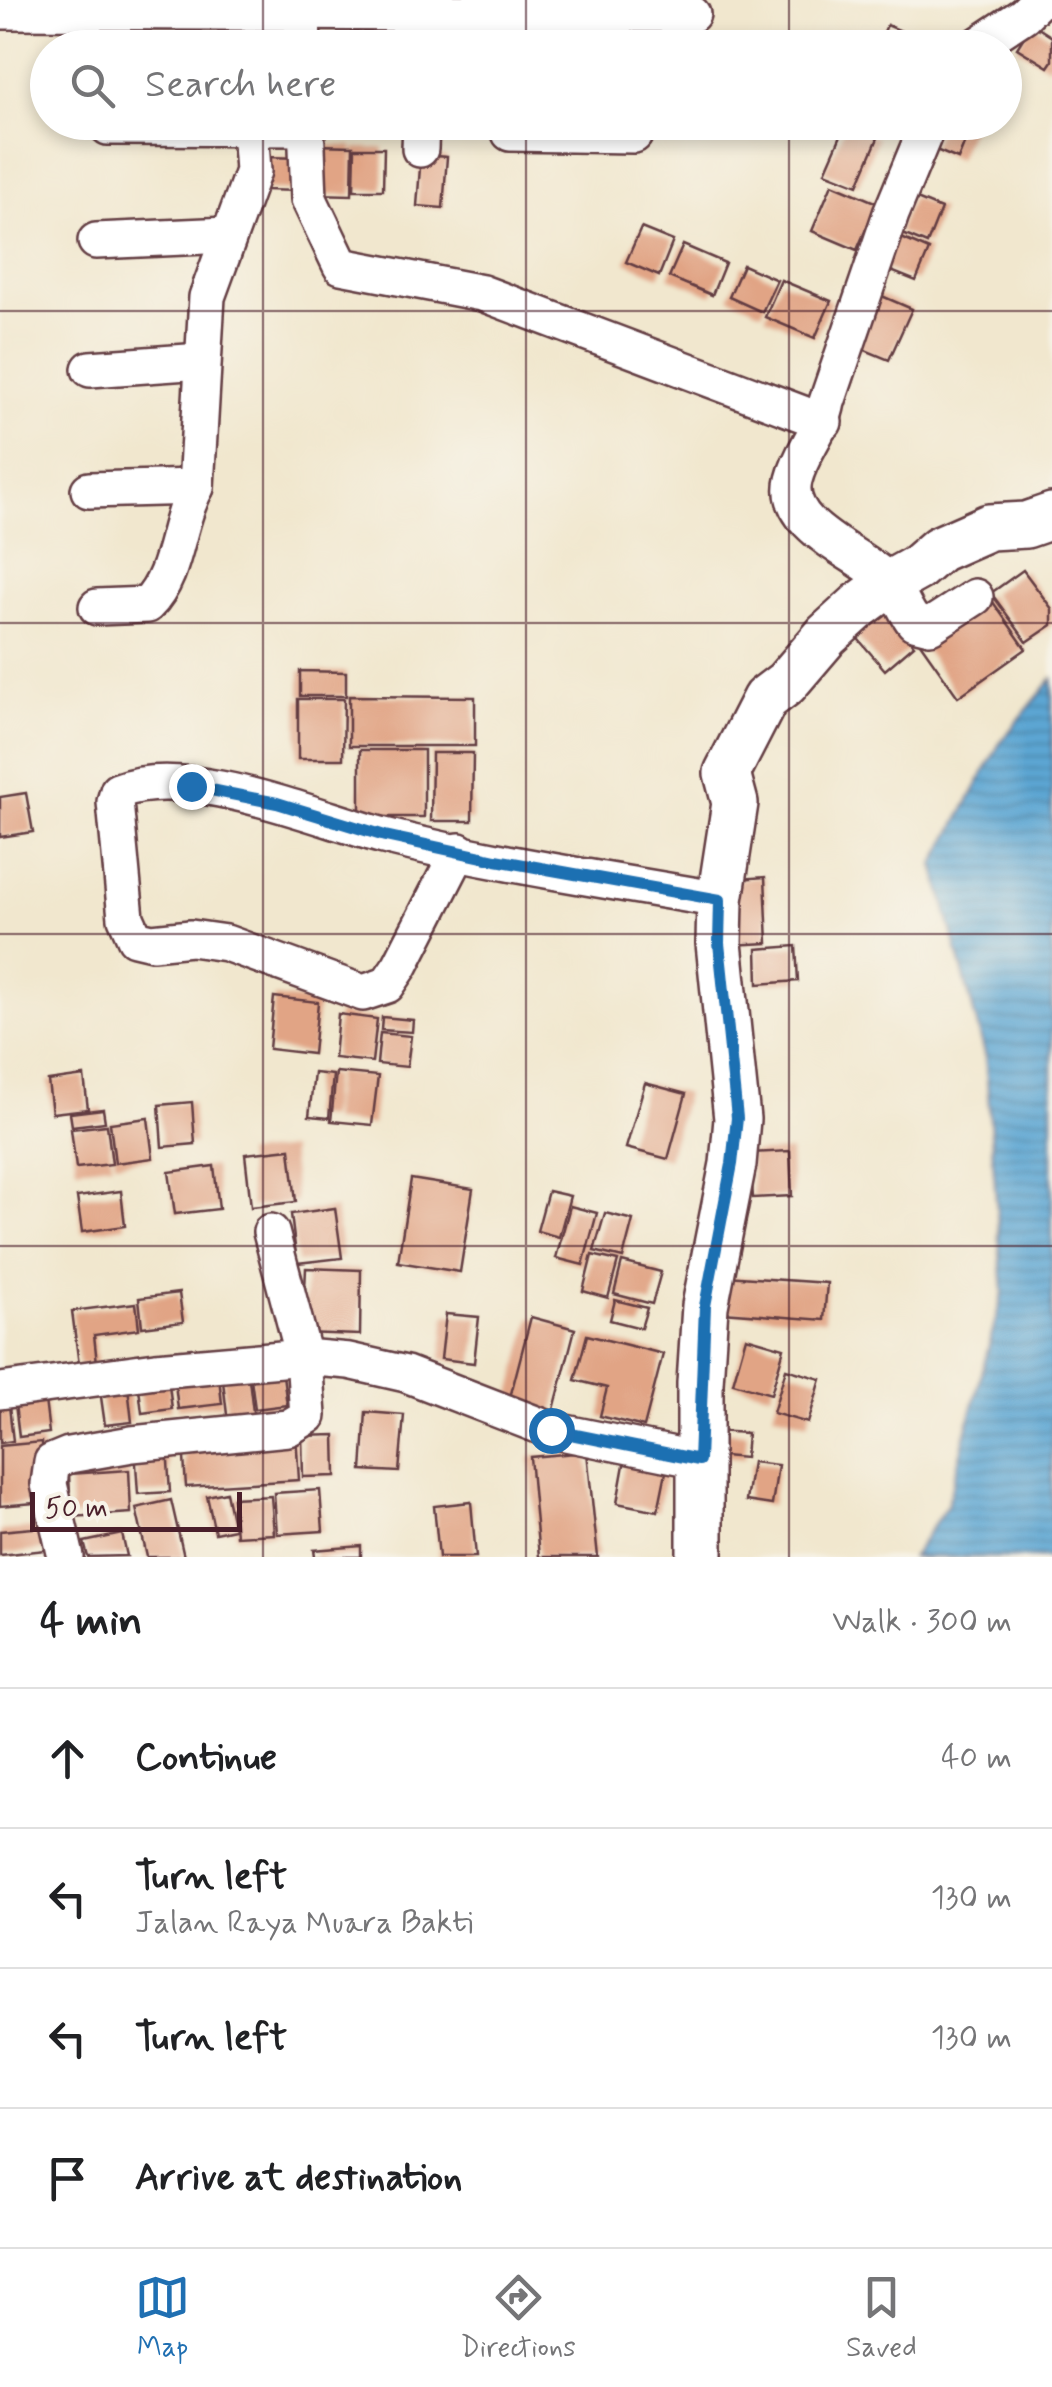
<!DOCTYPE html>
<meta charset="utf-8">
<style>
body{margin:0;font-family:Mynerve,sans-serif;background:#f6f6f6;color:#202124}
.scale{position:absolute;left:30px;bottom:25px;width:212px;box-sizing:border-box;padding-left:10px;border:5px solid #4a1f2b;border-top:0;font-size:28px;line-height:35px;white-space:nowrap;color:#4a1f2b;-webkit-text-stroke:8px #f7f3e8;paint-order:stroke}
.stop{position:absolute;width:30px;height:30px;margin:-22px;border:8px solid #1f6fb2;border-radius:50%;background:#fff}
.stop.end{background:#1f6fb2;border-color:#fff;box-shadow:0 2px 10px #0008}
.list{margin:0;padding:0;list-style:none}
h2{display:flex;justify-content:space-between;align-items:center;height:130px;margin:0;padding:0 40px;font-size:42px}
h2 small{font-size:32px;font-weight:400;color:#757577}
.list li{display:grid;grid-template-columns:65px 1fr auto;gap:30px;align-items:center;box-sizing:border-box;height:140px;padding:0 40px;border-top:2px solid #e0e0e0}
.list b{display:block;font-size:38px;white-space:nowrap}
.list p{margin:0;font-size:32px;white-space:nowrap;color:#757577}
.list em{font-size:32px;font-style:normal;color:#757577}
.icon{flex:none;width:55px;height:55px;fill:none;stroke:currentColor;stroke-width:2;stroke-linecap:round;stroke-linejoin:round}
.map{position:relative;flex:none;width:1052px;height:1557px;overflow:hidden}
.search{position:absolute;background:#fff;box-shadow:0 5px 15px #0003;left:30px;right:30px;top:30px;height:110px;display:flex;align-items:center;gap:25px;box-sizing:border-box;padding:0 35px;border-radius:55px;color:#757577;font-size:38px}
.sheet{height:690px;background:#fff}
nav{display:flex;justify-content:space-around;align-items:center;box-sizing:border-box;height:140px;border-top:2px solid #e0e0e0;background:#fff;font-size:28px;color:#757577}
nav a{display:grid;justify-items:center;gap:5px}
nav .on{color:#1f6fb2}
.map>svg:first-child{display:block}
</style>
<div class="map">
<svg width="1052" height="1557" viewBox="0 0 1052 1557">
<defs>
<pattern id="water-rules" width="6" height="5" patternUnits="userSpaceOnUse" patternTransform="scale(2.5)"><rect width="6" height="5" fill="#5ca6d3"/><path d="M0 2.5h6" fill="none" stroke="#4e87ab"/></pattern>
</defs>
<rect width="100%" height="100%" fill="#f7f3e8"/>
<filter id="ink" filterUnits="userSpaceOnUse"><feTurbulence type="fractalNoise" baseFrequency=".01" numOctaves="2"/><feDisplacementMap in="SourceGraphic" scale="20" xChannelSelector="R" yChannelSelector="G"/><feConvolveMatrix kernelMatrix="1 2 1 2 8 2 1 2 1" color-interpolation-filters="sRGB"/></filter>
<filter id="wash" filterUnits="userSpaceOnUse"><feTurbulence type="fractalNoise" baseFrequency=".0048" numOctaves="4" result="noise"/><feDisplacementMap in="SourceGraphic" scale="40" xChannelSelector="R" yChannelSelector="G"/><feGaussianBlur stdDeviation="2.25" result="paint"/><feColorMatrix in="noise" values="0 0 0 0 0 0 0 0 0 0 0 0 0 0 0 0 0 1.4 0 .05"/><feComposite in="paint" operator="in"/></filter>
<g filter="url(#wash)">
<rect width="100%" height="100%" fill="#f1e7ce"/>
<polygon fill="url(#water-rules)" stroke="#53627f" stroke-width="2.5" points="1052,679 1052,1557 912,1557 947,1505 1003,1292 985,1054 934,865 1000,743"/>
<g id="blocks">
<g fill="#e1a485">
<polygon points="1032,24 1052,37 1052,61 1048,67 1017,48"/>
<polygon points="887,25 925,41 922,48 877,48"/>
<polygon points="942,122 973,122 958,159 931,148"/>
<polygon points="846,124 878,138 858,185 825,172"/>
<polygon points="315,145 353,146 352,195 314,194"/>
<polygon points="355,148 384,148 383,190 354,190"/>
<polygon points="421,155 447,157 443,208 417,206"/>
<polygon points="265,157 300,158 299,191 265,190"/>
<polygon points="832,184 877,203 857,250 812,231"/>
<polygon points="912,197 941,209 927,244 898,232"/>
<polygon points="641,228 673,241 659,276 626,262"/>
<polygon points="890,233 929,250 916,281 876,265"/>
<polygon points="683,245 725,263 712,295 669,277"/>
<polygon points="743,265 777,280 762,312 729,297"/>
<polygon points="781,280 831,301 815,338 765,317"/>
<polygon points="875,293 912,309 889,360 853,345"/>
<polygon points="1023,570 1052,609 1052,625 1027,642 991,593"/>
<polygon points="988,595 1026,649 958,697 920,643"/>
<polygon points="882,608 914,645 885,670 853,633"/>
<polygon points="300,671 346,672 346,696 300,696"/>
<polygon points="349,696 475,697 475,746 349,746"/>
<polygon points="298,699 344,699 343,759 298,759"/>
<rect x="360" y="750" width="64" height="67"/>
<polygon points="432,753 473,753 472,821 431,821"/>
<polygon points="26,793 33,832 0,837 0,797"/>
<polygon points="765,877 768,943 730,945 726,880"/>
<polygon points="796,946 798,981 758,984 757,949"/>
<polygon points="274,997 318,1002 313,1054 269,1049"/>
<polygon points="338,1014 377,1019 372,1062 334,1058"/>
<polygon points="382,1017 413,1020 412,1032 381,1030"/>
<polygon points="380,1033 411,1036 407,1067 377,1064"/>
<polygon points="336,1072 378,1076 372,1125 331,1121"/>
<polygon points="314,1073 333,1075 329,1118 309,1116"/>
<polygon points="84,1076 88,1109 52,1113 48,1081"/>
<polygon points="645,1083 686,1094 668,1159 626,1148"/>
<polygon points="192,1102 195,1144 162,1147 159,1105"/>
<polygon points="103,1109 105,1122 72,1126 70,1113"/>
<polygon points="148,1118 153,1158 115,1163 110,1123"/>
<polygon points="107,1125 112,1164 76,1168 71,1129"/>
<polygon points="290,1149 296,1202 251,1207 245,1154"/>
<polygon points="790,1151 792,1196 753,1198 750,1153"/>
<polygon points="214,1166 219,1209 175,1214 169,1172"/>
<polygon points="411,1179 473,1189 460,1272 398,1262"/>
<polygon points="121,1191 125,1226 82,1232 77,1197"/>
<polygon points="548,1191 570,1196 559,1237 537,1231"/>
<polygon points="570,1206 597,1213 583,1265 556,1258"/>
<polygon points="335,1208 342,1258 297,1263 291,1214"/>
<polygon points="605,1213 633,1220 623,1258 594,1251"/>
<polygon points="592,1255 618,1261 608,1298 583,1291"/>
<polygon points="622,1262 661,1272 652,1304 614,1294"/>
<polygon points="306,1268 361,1270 360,1335 303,1333"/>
<polygon points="726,1276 827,1283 824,1320 723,1312"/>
<polygon points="179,1293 183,1322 142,1327 139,1298"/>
<polygon points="615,1300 647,1308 641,1328 610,1320"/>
<polygon points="136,1303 139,1329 94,1335 97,1363 79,1365 72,1311"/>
<polygon points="446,1314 479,1317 474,1363 441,1359"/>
<polygon points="531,1317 575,1329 551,1421 507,1409"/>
<polygon points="587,1335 663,1354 644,1427 600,1416 607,1388 575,1380"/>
<polygon points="746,1337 784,1348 771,1394 733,1383"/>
<polygon points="282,1368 287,1405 255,1409 250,1371"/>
<polygon points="218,1369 222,1404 178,1409 174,1375"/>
<polygon points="786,1369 821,1379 808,1423 773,1413"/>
<polygon points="248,1371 254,1420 228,1423 222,1373"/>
<polygon points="168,1376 172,1409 142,1413 138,1380"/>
<polygon points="128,1387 132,1422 105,1425 100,1390"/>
<polygon points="45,1400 49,1433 19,1437 15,1404"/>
<polygon points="9,1406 13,1441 0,1443 0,1407"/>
<polygon points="366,1412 404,1415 399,1472 362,1470"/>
<polygon points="714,1431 747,1433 745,1458 712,1455"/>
<polygon points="296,1435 299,1480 186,1487 183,1443"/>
<polygon points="335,1435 336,1476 303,1477 302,1436"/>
<polygon points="42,1442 46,1502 0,1506 0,1446"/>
<polygon points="167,1447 170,1492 138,1494 135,1449"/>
<polygon points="587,1452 598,1557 539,1557 530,1457"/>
<polygon points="625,1459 667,1467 658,1511 617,1503"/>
<polygon points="752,1462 778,1465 772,1505 746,1501"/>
<polygon points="129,1470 131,1513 71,1517 69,1474"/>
<polygon points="320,1490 323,1531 277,1534 274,1493"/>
<polygon points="226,1492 234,1529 215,1533 207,1496"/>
<polygon points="271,1496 274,1534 236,1536 233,1498"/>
<polygon points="171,1500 184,1557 147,1557 136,1508"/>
<polygon points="471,1502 476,1557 439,1557 434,1506"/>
<polygon points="44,1527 46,1550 0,1555 0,1531"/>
<polygon points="122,1534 127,1556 88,1557 84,1542"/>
<polygon points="361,1546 361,1557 315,1557 314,1550"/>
</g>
</g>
</g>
<g filter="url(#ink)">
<use href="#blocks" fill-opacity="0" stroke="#633d43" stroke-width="2.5"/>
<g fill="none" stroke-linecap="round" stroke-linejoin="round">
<g stroke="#633d43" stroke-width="40">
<g id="minor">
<polyline points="0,11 692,14"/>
<polyline points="302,13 303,48"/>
<polyline points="422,48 422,13"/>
<polyline points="974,48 1024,15 1039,0"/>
<polyline points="306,122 309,199 341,266 482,293 824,422"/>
<polyline points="510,122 510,133 634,135"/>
<path d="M929,122L891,214L827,402C822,431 801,451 794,480C782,527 864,555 889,582C900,594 904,610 914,622L930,626L975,597"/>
<polyline points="108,127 306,128"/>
<polyline points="420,149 421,122"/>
<polyline points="96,241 228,235"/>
<polyline points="90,369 202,361"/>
<polyline points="89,490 196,487"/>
<path d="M97,607L147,605C178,574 175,524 196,487L207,297L253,171L250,128"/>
<path d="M459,851L400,966L387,985L363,993L226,943L191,938L152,942L135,938L126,918L115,802L118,791C187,763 314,817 384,836C494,864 608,880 720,900"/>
<polyline points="0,1391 156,1370 304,1357 349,1361 406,1374 551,1430 699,1460"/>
<polyline points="66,1557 49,1484 52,1462 69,1455 132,1444 288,1428 308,1416 304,1357 271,1232"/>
</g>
</g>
<g stroke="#633d43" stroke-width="50">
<polyline id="major" points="700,1557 700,1383 705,1306 733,1164 737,1119 719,943 720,900 735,803 727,773 765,699 786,683 827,635 860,605 890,583 917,568 939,549 989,527 1026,525 1052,516"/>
</g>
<use href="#minor" stroke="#fff" stroke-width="35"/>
<use href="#major" stroke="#fff" stroke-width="45"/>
</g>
</g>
<g fill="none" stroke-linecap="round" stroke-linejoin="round" filter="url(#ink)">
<polyline stroke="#1f6fb2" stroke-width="12" points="191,786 277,803 385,836 496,860 720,900 719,943 737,1118 732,1164 705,1306 699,1460 551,1430"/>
</g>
<path fill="none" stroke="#4a1f2b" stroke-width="2.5" stroke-opacity="0.55" d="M263,0V48M526,0V48M789,0V48M263,122V1557M526,122V1557M789,122V1557M0,311H1052M0,623H1052M0,934H1052M0,1246H1052"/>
</svg>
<div class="scale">50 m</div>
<div class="stop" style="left:551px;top:1430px"></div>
<div class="stop end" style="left:191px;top:786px"></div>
<div class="search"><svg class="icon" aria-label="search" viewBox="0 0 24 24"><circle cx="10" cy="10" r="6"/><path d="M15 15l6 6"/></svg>Search here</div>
</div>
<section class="sheet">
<h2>4 min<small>Walk · 300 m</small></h2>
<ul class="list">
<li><svg class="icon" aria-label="ahead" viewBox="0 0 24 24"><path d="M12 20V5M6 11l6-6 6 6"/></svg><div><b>Continue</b></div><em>40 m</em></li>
<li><svg class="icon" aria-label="left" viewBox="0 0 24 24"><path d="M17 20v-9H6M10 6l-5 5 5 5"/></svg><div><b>Turn left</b><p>Jalan Raya Muara Bakti</p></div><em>130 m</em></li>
<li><svg class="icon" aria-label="left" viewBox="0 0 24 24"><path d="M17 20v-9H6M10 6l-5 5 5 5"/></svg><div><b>Turn left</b></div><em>130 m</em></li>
<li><svg class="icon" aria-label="arrive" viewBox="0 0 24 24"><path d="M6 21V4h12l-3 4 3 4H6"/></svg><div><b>Arrive at destination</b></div></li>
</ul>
</section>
<nav>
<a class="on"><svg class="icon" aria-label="map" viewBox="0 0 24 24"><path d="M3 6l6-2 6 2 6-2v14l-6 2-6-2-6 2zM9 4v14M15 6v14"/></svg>Map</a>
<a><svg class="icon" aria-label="directions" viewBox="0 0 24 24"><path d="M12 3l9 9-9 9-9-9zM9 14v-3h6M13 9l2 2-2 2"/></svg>Directions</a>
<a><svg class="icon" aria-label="saved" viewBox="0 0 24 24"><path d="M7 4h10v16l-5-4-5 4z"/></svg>Saved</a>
</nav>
